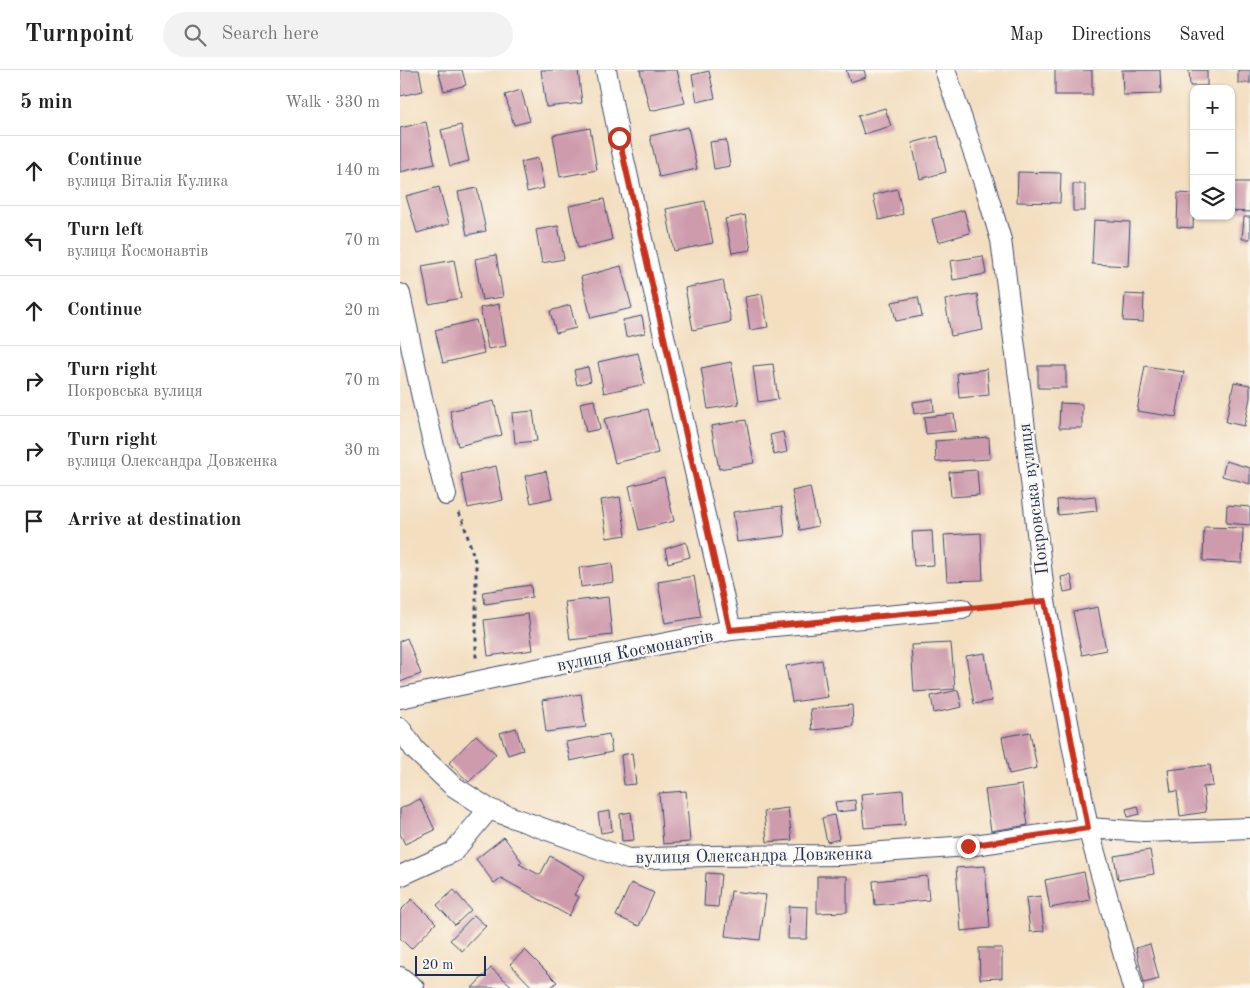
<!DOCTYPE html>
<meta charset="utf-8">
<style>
body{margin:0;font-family:"Old Standard TT",serif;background:#f2f2f2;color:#222}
.controls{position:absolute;right:15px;top:15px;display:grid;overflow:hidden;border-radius:10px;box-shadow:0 1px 4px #0004}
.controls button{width:45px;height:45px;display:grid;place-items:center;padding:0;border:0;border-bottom:1px solid #e0e0e0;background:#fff;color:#222;font:25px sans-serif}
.scale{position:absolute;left:15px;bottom:12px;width:71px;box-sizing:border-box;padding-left:5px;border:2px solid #1b2f5e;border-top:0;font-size:14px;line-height:18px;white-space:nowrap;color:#1b2f5e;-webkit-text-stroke:4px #fbf7ec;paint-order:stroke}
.stop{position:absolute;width:15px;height:15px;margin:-11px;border:4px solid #c8321e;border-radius:50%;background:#fff}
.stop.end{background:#c8321e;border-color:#fff;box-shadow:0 1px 5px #0008}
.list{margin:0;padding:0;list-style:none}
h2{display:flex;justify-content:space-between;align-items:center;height:65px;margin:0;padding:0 20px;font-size:21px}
h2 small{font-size:16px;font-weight:400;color:#767676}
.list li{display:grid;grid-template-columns:32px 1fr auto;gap:15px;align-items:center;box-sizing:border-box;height:70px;padding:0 20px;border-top:1px solid #e0e0e0}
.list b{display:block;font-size:19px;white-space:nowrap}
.list p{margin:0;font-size:16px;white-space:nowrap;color:#767676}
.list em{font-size:16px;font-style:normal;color:#767676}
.icon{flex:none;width:28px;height:28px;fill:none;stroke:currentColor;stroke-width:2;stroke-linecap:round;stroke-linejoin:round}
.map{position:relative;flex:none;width:850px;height:918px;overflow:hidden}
header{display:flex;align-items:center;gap:30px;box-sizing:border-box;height:70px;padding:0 25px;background:#fff;border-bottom:1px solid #e0e0e0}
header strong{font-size:24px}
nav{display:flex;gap:28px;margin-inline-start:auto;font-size:18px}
.search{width:350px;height:45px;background:#f2f2f2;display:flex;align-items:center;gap:12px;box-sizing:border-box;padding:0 18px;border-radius:28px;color:#767676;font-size:19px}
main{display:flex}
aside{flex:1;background:#fff}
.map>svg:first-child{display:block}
</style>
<header>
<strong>Turnpoint</strong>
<div class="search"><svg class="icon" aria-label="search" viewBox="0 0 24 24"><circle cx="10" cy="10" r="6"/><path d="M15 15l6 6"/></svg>Search here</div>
<nav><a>Map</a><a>Directions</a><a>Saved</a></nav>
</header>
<main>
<aside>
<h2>5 min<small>Walk · 330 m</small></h2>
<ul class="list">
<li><svg class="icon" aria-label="ahead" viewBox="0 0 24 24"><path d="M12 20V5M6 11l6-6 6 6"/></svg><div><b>Continue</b><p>вулиця Віталія Кулика</p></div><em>140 m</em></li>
<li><svg class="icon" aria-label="left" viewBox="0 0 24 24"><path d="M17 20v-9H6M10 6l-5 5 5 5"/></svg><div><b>Turn left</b><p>вулиця Космонавтів</p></div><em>70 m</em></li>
<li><svg class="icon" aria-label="ahead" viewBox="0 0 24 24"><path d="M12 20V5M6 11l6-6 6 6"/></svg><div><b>Continue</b></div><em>20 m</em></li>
<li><svg class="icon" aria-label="right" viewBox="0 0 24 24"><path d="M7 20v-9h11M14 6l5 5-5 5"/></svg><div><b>Turn right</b><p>Покровська вулиця</p></div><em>70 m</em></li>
<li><svg class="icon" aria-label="right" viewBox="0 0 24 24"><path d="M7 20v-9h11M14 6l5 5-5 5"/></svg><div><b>Turn right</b><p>вулиця Олександра Довженка</p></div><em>30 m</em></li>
<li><svg class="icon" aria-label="arrive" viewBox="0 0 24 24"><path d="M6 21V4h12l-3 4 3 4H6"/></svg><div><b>Arrive at destination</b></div></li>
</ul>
</aside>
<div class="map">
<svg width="850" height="918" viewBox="0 0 850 918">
<rect width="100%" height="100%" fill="#fbf7ec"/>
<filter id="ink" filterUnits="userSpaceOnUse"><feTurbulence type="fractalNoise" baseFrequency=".02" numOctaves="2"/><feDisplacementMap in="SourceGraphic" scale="10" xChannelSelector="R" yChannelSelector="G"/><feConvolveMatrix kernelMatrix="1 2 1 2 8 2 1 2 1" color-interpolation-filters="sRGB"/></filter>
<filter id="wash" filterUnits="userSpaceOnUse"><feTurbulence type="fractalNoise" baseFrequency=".0096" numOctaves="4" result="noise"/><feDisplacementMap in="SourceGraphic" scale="20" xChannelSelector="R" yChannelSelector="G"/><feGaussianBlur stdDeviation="1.12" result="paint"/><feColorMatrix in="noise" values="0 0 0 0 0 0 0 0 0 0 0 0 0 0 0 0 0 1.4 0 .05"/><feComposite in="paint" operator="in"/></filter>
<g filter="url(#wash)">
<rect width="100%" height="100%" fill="#f3dec0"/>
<g id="blocks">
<g fill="#ce9bad">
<polygon points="0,0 19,0 23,21 0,26"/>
<polygon points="38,0 62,0 66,15 44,21"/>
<polygon points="141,0 178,0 182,33 146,37"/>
<polygon points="240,0 277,0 285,33 250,41"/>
<polygon points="446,0 464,0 466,7 450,12"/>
<rect x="655" y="0" width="37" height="25"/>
<polygon points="722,0 760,0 761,24 723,25"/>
<polygon points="789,0 807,0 807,16 790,16"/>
<rect x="838" y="0" width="12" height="13"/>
<polygon points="309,1 315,28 297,32 292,5"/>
<polygon points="121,20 130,51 114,55 105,25"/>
<polygon points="485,38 491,56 464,64 458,46"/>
<polygon points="26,52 35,94 0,102 0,58"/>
<polygon points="61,55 69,91 50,96 41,60"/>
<polygon points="288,57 297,99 259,107 250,66"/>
<polygon points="190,58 197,100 160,107 153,65"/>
<polygon points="538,66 546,102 520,109 512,73"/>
<polygon points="326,70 330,96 314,99 310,72"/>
<polygon points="138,88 144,118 127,122 121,92"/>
<polygon points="618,102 661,103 660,133 617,132"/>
<polygon points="831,112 850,112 850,142 831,141"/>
<rect x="673" y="114" width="12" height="27"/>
<polygon points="39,117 49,154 17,163 6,126"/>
<polygon points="77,118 86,161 67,165 58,122"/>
<polygon points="497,119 503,144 479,150 473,125"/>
<polygon points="778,123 794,124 793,158 777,157"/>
<polygon points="204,129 212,170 178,178 169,136"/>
<polygon points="305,131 313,173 274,181 266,139"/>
<polygon points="564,140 570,163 538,172 532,149"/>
<polygon points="345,145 351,180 332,183 325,149"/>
<polygon points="844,147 850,147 850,169 842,169"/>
<polygon points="694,150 730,152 728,196 692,194"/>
<polygon points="158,156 164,189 142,193 136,160"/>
<polygon points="96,185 103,227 82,230 75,189"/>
<polygon points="583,186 586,204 553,210 550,191"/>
<polygon points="54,190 61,228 29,234 22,196"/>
<polygon points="221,196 232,238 191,248 181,207"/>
<polygon points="323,210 331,252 293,260 285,218"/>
<polygon points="362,224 368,257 350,260 345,227"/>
<polygon points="577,224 583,260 551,266 545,230"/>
<polygon points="725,224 744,225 743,252 723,251"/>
<polygon points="518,227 522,246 496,251 492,232"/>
<polygon points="99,234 106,276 88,279 80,238"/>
<polygon points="170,235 176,258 156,263 150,241"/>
<polygon points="242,246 245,263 226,267 223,250"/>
<polygon points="76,250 84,283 43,293 35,260"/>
<polygon points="238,283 245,314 204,323 198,292"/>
<polygon points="331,292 339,334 308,339 301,298"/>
<polygon points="373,294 378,329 358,332 353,296"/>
<rect x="638" y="296" width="28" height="22"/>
<polygon points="745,296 784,302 776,347 737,341"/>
<polygon points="188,297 191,311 177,315 174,300"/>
<polygon points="587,299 589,325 559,328 557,303"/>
<polygon points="834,312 850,315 850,328 844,356 826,352"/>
<polygon points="533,329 534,341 514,344 513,332"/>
<polygon points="194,330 200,359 186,362 180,333"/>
<polygon points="94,331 102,365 58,376 50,341"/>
<polygon points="660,333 682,334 682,358 659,358"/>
<polygon points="248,339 258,383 215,393 204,349"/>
<polygon points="133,341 137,371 115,373 112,343"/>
<polygon points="554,344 556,361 526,364 524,347"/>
<polygon points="346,350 354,393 319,399 311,356"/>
<polygon points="383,362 387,382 374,385 370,365"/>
<polygon points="589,367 590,389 536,392 535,371"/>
<polygon points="826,391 850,398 850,414 822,406"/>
<polygon points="96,396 103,430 68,438 61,404"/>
<polygon points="577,400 579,425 551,427 549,402"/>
<polygon points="146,401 152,428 131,433 125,406"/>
<polygon points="264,407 274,451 239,460 229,416"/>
<polygon points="410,417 418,456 400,460 392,421"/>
<polygon points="695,426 697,441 658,445 657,430"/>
<polygon points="220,427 226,465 207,468 201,430"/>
<polygon points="827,435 850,437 850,455 826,453"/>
<polygon points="382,436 385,466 337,472 333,442"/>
<polygon points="804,457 843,458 842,493 803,491"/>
<polygon points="532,461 534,495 514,496 512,462"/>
<polygon points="581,463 583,510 547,511 544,465"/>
<polygon points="286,472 290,487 268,493 265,479"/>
<polygon points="212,493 214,512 181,517 179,498"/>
<polygon points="671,505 674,520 664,522 661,507"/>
<polygon points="294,506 301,547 265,553 258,512"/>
<polygon points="131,515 132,527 85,534 83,522"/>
<polygon points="208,527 212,565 170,570 165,532"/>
<polygon points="698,537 706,580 682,585 673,542"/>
<polygon points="128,544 133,580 88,586 84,550"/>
<polygon points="7,568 21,604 0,612 0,571"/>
<polygon points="551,573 555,619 514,622 511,575"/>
<polygon points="585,583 592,631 574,634 566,586"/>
<polygon points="422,590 428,627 392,632 386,596"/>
<polygon points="558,620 562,637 534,643 531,626"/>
<polygon points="181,624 186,657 146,662 142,630"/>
<polygon points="452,635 453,656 412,660 410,639"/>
<polygon points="116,658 123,680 108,685 100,663"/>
<polygon points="630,662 637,698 609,704 602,667"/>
<polygon points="209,664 212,682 170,691 166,672"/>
<polygon points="76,665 96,684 69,712 49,693"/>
<polygon points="232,683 236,714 224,715 221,685"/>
<polygon points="810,695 813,716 803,717 806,742 780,746 777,721 771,722 768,700"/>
<polygon points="622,715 628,755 591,761 585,720"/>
<polygon points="503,720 505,755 464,758 461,724"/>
<polygon points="286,721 290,772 263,774 259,723"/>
<polygon points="20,729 35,760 5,774 0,764 0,739"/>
<polygon points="455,730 456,740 437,742 435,732"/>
<polygon points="738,736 740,744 728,747 726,739"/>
<polygon points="388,738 392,770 367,772 364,741"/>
<polygon points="210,741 212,761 201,763 198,743"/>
<polygon points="231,742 234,770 222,771 220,744"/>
<polygon points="434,745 439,769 427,772 422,748"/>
<polygon points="104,767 122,792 119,794 140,805 150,786 185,806 174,825 179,827 169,846 101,808 94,813 76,789"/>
<polygon points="750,780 754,804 718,810 714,786"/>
<polygon points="585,796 590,858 561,861 556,798"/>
<polygon points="684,802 690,830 650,838 645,810"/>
<polygon points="306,803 321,804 318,837 304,836"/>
<polygon points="417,806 447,806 447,842 417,843"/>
<polygon points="527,806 529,830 475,835 473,811"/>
<polygon points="231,813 254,823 239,856 216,846"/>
<polygon points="54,820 71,840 55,855 37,835"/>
<polygon points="331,821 366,825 360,870 325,866"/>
<polygon points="640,826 644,861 630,862 626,828"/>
<polygon points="12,829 36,853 11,879 0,868 0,841"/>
<polygon points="389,836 408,837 407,869 388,869"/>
<polygon points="74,845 86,856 62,881 50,870"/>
<polygon points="750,874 759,909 744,913 736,878"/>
<polygon points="579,878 602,878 602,908 580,909"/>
<polygon points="125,880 157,912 150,918 133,918 110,894"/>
<polygon points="91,898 114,918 72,918"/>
</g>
</g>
</g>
<g filter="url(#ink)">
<use href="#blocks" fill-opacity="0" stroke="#3b496d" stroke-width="1"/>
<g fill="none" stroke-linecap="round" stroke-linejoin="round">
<g stroke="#3b496d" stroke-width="22">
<g id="minor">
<polyline points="206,0 219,68 331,560"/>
<polyline points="545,0 584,113 601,170 620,316 645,531 688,758 733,918"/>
<polyline points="0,224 23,332 46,425"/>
<polyline points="0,628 102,606 331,560 562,539"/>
<polyline points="0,658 15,680 53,716 89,739 228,789 308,786 439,785 568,776 688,758 745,762 850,758"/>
<polyline points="0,806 53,782 89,739"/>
<polyline points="0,907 14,918"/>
</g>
</g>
<g stroke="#3b496d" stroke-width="3" stroke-dasharray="4 4" stroke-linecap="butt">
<polyline points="58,443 62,448 76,494 76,591"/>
<polyline points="583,537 624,533"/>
</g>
<use href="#minor" stroke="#fff" stroke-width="20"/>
</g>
</g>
<g fill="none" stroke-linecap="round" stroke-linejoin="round" filter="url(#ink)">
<polyline stroke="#c8321e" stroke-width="6" points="219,68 330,560 645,531 688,758 568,776"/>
</g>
<g text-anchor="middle" stroke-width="4" stroke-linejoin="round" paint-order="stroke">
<g font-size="18" fill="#1b2f5e" stroke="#fbf7ec">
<text transform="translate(633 429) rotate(-97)" y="6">Покровська вулиця</text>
<text transform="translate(235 580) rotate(-11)" y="6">вулиця Космонавтів</text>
<text transform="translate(354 785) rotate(-1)" y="6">вулиця Олександра Довженка</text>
</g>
</g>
</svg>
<div class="controls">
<button>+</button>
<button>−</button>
<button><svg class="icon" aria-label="layers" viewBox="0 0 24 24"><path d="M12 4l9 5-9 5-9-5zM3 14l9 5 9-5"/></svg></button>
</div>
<div class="scale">20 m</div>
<div class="stop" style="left:219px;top:68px"></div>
<div class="stop end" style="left:568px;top:776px"></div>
</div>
</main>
